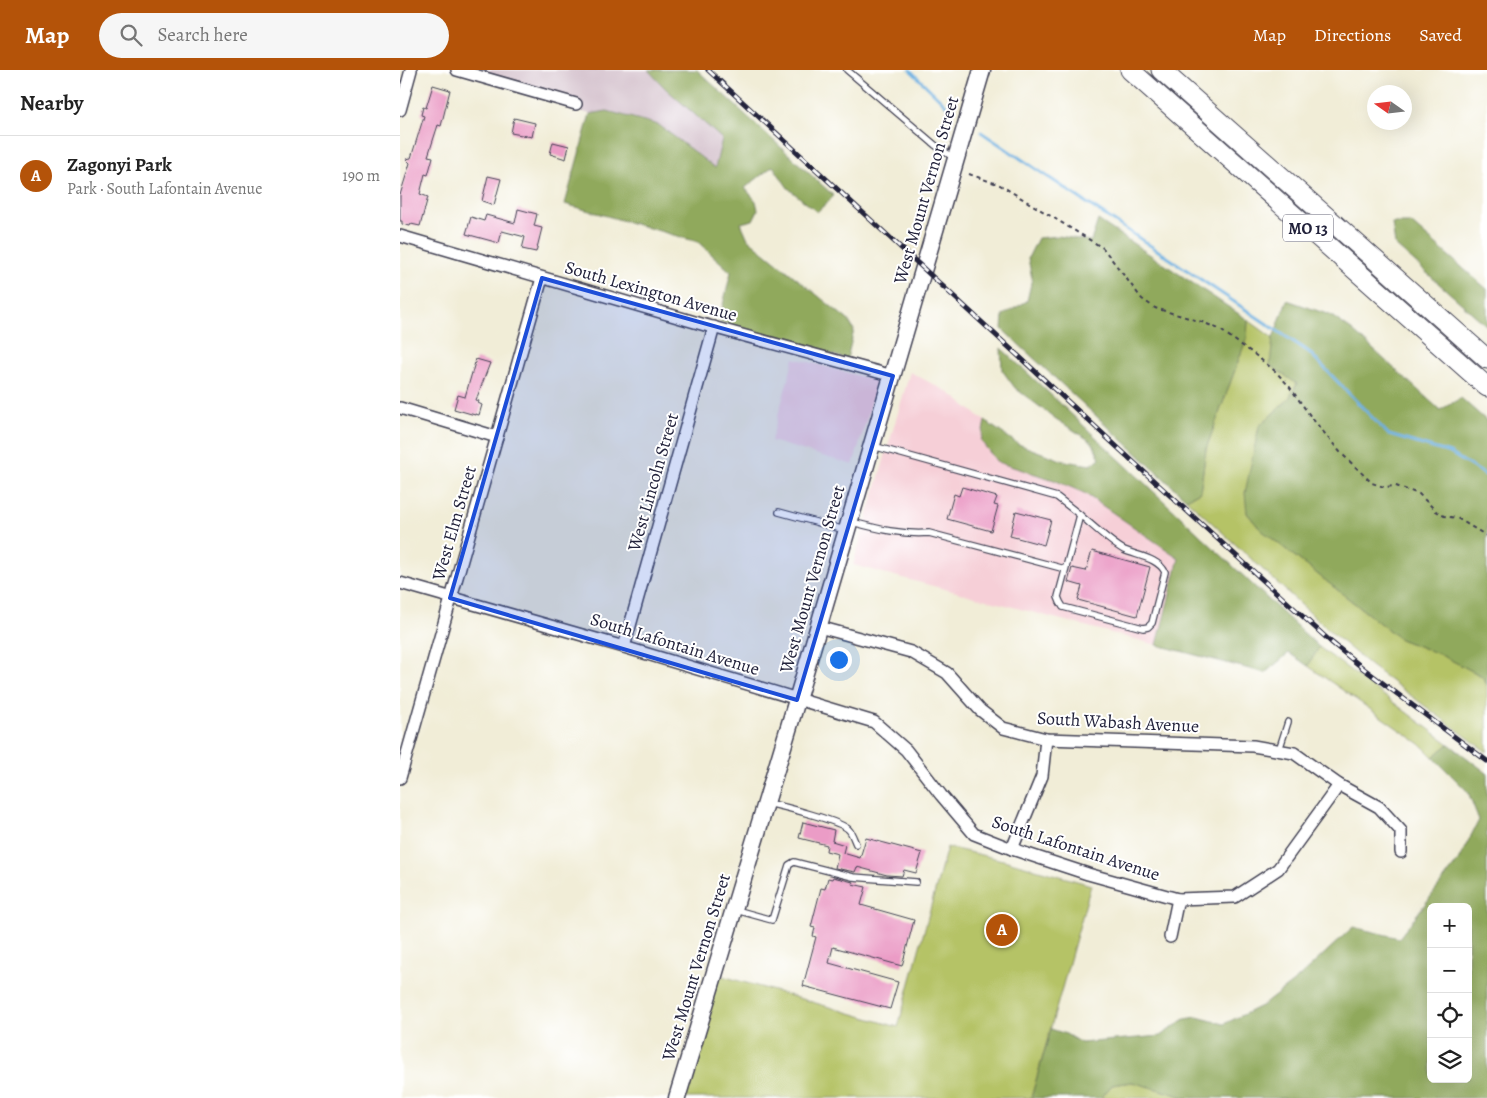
<!DOCTYPE html>
<meta charset="utf-8">
<style>
body{margin:0;font-family:Alegreya,serif;background:#f6f6f6;color:#222}
.controls{position:absolute;right:15px;bottom:15px;display:grid;overflow:hidden;border-radius:8px;box-shadow:0 5px 20px #0002}
.controls button{width:45px;height:45px;display:grid;place-items:center;padding:0;border:0;border-bottom:1px solid #e0e0e0;background:#fff;color:#222;font:25px sans-serif}
.compass{position:absolute;left:967px;top:15px;width:45px;height:45px;border-radius:50%;background:#fff;box-shadow:0 5px 20px #0002;rotate:284deg}
.you{position:absolute;left:438px;top:589px;width:18px;height:18px;margin:-12px;border:4px solid #fff;border-radius:50%;background:#1a73e8;box-shadow:0 0 0 8px #1a73e833}
.badge{display:grid;place-items:center;width:32px;height:32px;border-radius:50%;background:#b45309;color:#fff;font-size:16px;font-weight:700}
.pin{position:absolute;translate:-50% -50%;border:2px solid #fff;box-shadow:0 1px 5px #0006}
.list{margin:0;padding:0;list-style:none}
h2{display:flex;justify-content:space-between;align-items:center;height:65px;margin:0;padding:0 20px;font-size:21px}
h2 small{font-size:16px;font-weight:400;color:#767676}
.list li{display:grid;grid-template-columns:32px 1fr auto;gap:15px;align-items:center;box-sizing:border-box;height:80px;padding:0 20px;border-top:1px solid #e0e0e0}
.list b{display:block;font-size:19px;white-space:nowrap}
.list p{margin:0;font-size:16px;white-space:nowrap;color:#767676}
.list em{font-size:16px;font-style:normal;color:#767676}
.icon{flex:none;width:28px;height:28px;fill:none;stroke:currentColor;stroke-width:2;stroke-linecap:round;stroke-linejoin:round}
.map{position:relative;flex:none;width:1087px;height:1028px;overflow:hidden}
header{display:flex;align-items:center;gap:30px;box-sizing:border-box;height:70px;padding:0 25px;background:#b45309;color:#fff}
header strong{font-size:24px}
nav{display:flex;gap:28px;margin-inline-start:auto;font-size:18px}
.search{width:350px;height:45px;background:#f6f6f6;display:flex;align-items:center;gap:12px;box-sizing:border-box;padding:0 18px;border-radius:28px;color:#767676;font-size:19px}
main{display:flex}
aside{flex:1;background:#fff}
.map>svg:first-child{display:block}
</style>
<header>
<strong>Map</strong>
<div class="search"><svg class="icon" aria-label="search" viewBox="0 0 24 24"><circle cx="10" cy="10" r="6"/><path d="M15 15l6 6"/></svg>Search here</div>
<nav><a>Map</a><a>Directions</a><a>Saved</a></nav>
</header>
<main>
<aside>
<h2>Nearby<small></small></h2>
<ul class="list">
<li><span class="badge">A</span><div><b>Zagonyi Park</b><p>Park · South Lafontain Avenue</p></div><em>190 m</em></li>
</ul>
</aside>
<div class="map">
<svg width="1087" height="1028" viewBox="0 0 1087 1028">
<rect width="100%" height="100%" fill="#fff"/>
<filter id="ink" filterUnits="userSpaceOnUse"><feTurbulence type="fractalNoise" baseFrequency=".02" numOctaves="2"/><feDisplacementMap in="SourceGraphic" scale="10" xChannelSelector="R" yChannelSelector="G"/><feConvolveMatrix kernelMatrix="1 2 1 2 8 2 1 2 1" color-interpolation-filters="sRGB"/></filter>
<filter id="wash" filterUnits="userSpaceOnUse"><feTurbulence type="fractalNoise" baseFrequency=".0096" numOctaves="4" result="noise"/><feDisplacementMap in="SourceGraphic" scale="20" xChannelSelector="R" yChannelSelector="G"/><feGaussianBlur stdDeviation="1.12" result="paint"/><feColorMatrix in="noise" values="0 0 0 0 0 0 0 0 0 0 0 0 0 0 0 0 0 1.4 0 .05"/><feComposite in="paint" operator="in"/></filter>
<g filter="url(#wash)">
<rect width="100%" height="100%" fill="#f1edd7"/>
<g fill="#f6cfd7">
<polygon points="394,288 478,311 453,395 371,371"/>
<polygon points="510,302 548,322 585,351 582,371 654,410 684,423 780,488 757,575 453,495"/>
</g>
<polygon fill="#d1bdc9" points="75,0 248,0 265,18 323,69 315,99 259,55 207,41 190,44 169,38 171,28"/>
<g fill="#b5c366" stroke="#6c7250">
<polygon points="848,250 873,268 871,295 897,314 888,330 859,356 847,443 860,459 1000,569 1039,584 1082,606 1087,615 1087,682 971,596 933,564 786,429 800,422 806,379 847,267"/>
<polygon points="919,577 1049,674 1033,687 1020,674 908,596"/>
<polygon points="547,777 607,791 691,815 631,1028 283,1028 319,905 498,957"/>
<polygon points="733,1012 788,1028 701,1028 712,1015"/>
</g>
<g fill="#90a95b" stroke="#59664b" fill-rule="evenodd">
<polygon points="248,0 297,0 434,126 417,142 388,118 373,96 345,118 356,131 358,140 353,150 341,153 348,169 448,250 454,260 447,289 319,251 331,202 298,172 165,134 190,44 207,41 259,55 315,98 322,69 265,18"/>
<polygon points="698,150 848,250 847,267 806,379 800,422 786,429 602,259 603,245 627,231 632,209 628,188 638,168 658,166 691,171"/>
<polygon points="992,153 1011,153 1087,219 1087,256 995,175"/>
<polygon points="887,230 930,245 953,261 1040,340 1061,328 1087,351 1087,615 1082,606 1039,584 1000,569 860,459 847,443 845,423 859,356 888,330 897,314 870,295 873,268"/>
<polygon points="601,278 919,577 908,596 889,583 865,603 757,575 779,488 684,423 654,410 597,392 581,371 585,351 618,374 664,391 691,395 700,388 692,372 656,349 615,318 602,300"/>
<path d="M1049,674L1087,703V1028H788L732,1012L712,1015L701,1028H631L651,959L666,964L681,973L760,966L785,949L797,947L824,954L863,935L896,910L953,857L999,868L1058,791L1079,750L1068,722L1033,687ZM1031,837H1068V1009H1031Z"/>
</g>
<g fill="none" stroke-linecap="round" stroke-linejoin="round">
<g stroke="#6bafe0" stroke-width="3">
<polyline points="510,0 552,41"/>
<polyline points="581,62 909,282 989,365 1050,383 1087,406"/>
</g>
</g>
<g id="blocks">
<g fill="#eb9cc6">
<polygon points="33,15 50,20 41,56 38,55 28,86 33,87 28,105 25,104 20,124 28,127 20,156 11,154 10,156 2,154 2,151 0,151 0,125 10,93 6,89 11,88 24,46 21,45 23,37 26,38"/>
<polygon points="114,48 135,53 132,67 111,63"/>
<polygon points="153,72 169,76 166,89 150,84"/>
<polygon points="88,106 101,109 94,135 82,131"/>
<polygon points="118,139 137,144 134,156 142,158 136,182 122,179 125,167 102,161 99,173 66,164 71,147 84,151 86,145 115,153"/>
<polygon points="76,289 90,293 76,330 79,331 78,333 82,335 79,345 75,344 75,345 54,339 58,325 65,327"/>
<polygon points="562,417 597,427 594,435 598,436 591,461 547,449 554,424 559,426"/>
<polygon points="616,441 651,450 644,475 610,466"/>
<polygon points="692,481 750,497 737,546 678,530 682,516 668,512 672,498 686,501"/>
<polygon points="403,752 434,760 432,771 445,775 443,783 460,788 466,768 522,783 516,803 504,800 502,806 487,805 457,797 455,802 435,798 438,784 426,781 427,775 399,768"/>
<polygon points="433,807 453,812 452,814 466,817 461,835 514,850 502,896 433,877 429,893 498,912 490,939 403,916 416,867 413,866 415,858 411,857 421,818 425,819 428,808 432,809"/>
</g>
</g>
</g>
<g filter="url(#ink)">
<use href="#blocks" fill-opacity="0" stroke="#414052" stroke-width="1"/>
<g fill="none" stroke-linecap="round" stroke-linejoin="round">
<g stroke="#414052" stroke-width="8">
<g id="lane">
<polyline points="447,0 535,75 554,88"/>
<polyline points="473,376 657,427 680,445"/>
<polyline points="379,442 445,460"/>
<path d="M680,445C692,455 711,473 724,480C738,486 758,488 765,502L752,553L748,557L743,558L663,537L660,532L658,527Z"/>
<path d="M452,452C478,459 502,465 529,463L665,499"/>
<polyline points="879,680 888,652"/>
<path d="M367,733C381,736 442,751 449,760C452,763 454,770 456,774"/>
<polyline points="336,840 372,850 389,795 394,792 453,807 516,812"/>
</g>
</g>
<g stroke="#414052" stroke-width="14">
<g id="street">
<polyline points="57,0 176,34"/>
<polyline points="0,40 11,0"/>
<polyline points="0,166 305,255 493,306"/>
<polyline points="0,338 97,367"/>
<polyline points="0,513 224,577 474,652 506,680 541,725 574,764 612,779 688,804 778,829 835,827 878,799 939,715"/>
<polyline points="419,557 511,582 547,603 580,640 603,658 646,669 853,676 894,683 939,715 979,737 1001,761 1001,782"/>
<polyline points="224,577 314,257"/>
<polyline points="0,708 142,208"/>
<polyline points="612,779 642,706 646,669"/>
<polyline points="770,867 778,829"/>
</g>
</g>
<g stroke="#414052" stroke-width="19">
<polyline id="secondary" points="277,1028 397,630 582,0"/>
</g>
<g stroke="#414052" stroke-width="21">
<g id="primary">
<polyline points="730,0 1087,317"/>
<polyline points="761,0 1087,289"/>
</g>
</g>
<polyline stroke="#414052" stroke-width="2" stroke-dasharray="4 4" stroke-linecap="butt" points="569,104 600,115 703,178 742,229 755,238 802,252 819,259 854,284 875,301 889,316 911,347 940,382 972,413 984,417 996,416 1019,424 1036,441 1044,446 1057,448 1087,466"/>
<use href="#lane" stroke="#fff" stroke-width="5.5"/>
<use href="#street" stroke="#fff" stroke-width="11"/>
<use href="#secondary" stroke="#fff" stroke-width="16"/>
<use href="#primary" stroke="#fff" stroke-width="19"/>
<g stroke="#22223b" stroke-width="5">
<polyline id="rail" points="308,0 753,410 931,572 964,599 1087,691"/>
</g>
<use href="#rail" stroke="#fff" stroke-width="3" stroke-dasharray="9" stroke-linecap="butt"/>
</g>
</g>
<path fill="#1d4ed8" fill-opacity="0.2" stroke="#1d4ed8" stroke-width="4" stroke-linejoin="round" d="M142,208L493,306L397,630L50,528Z"/>
<g text-anchor="middle" stroke-width="4" stroke-linejoin="round" paint-order="stroke">
<rect fill="#fff" stroke="#646476" stroke-width="1" x="883" y="144.5" width="50" height="27" rx="4"/>
<g font-size="16" font-weight="bold" fill="#22223b">
<text x="908" y="164">MO 13</text>
</g>
<g font-size="18" fill="#22223b" stroke="#fff">
<text transform="translate(526 120) rotate(-74)" y="6">West Mount Vernon Street</text>
<text transform="translate(251 221) rotate(16)" y="6">South Lexington Avenue</text>
<text transform="translate(253 412) rotate(-74)" y="6">West Lincoln Street</text>
<text transform="translate(54 453) rotate(-74)" y="6">West Elm Street</text>
<text transform="translate(412 509) rotate(-74)" y="6">West Mount Vernon Street</text>
<text transform="translate(275 574) rotate(17)" y="6">South Lafontain Avenue</text>
<text transform="translate(718 652) rotate(3)" y="6">South Wabash Avenue</text>
<text transform="translate(676 778) rotate(18)" y="6">South Lafontain Avenue</text>
<text transform="translate(296 897) rotate(-73)" y="6">West Mount Vernon Street</text>
</g>
</g>
</svg>
<div class="controls">
<button>+</button>
<button>−</button>
<button><svg class="icon" aria-label="locate" viewBox="0 0 24 24"><circle cx="12" cy="12" r="6"/><path d="M12 2v4M12 18v4M2 12h4M18 12h4"/></svg></button>
<button><svg class="icon" aria-label="layers" viewBox="0 0 24 24"><path d="M12 4l9 5-9 5-9-5zM3 14l9 5 9-5"/></svg></button>
</div>
<svg class="compass" viewBox="-18 -18 36 36"><path d="M0-13l5 13h-10z" fill="#e53935"/><path d="M0 13l5-13h-10z" fill="#767676"/></svg>
<div class="you"></div>
<div class="pin badge" style="left:602px;top:860px">A</div>
</div>
</main>
